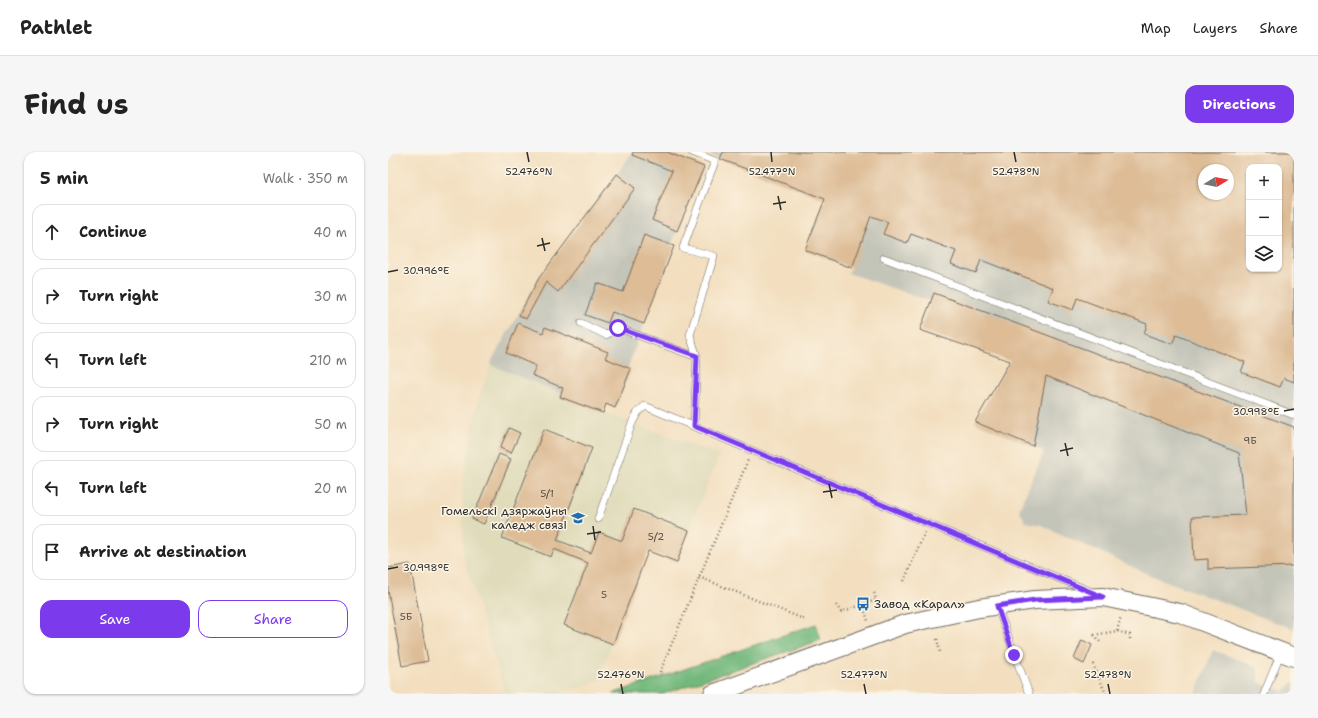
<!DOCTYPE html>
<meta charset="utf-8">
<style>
body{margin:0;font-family:"Shantell Sans",sans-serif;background:#f6f6f6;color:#222}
.controls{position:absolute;right:12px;top:12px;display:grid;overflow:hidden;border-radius:8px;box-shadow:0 1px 3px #0004}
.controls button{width:36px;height:36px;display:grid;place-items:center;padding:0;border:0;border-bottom:1px solid #e0e0e0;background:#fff;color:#222;font:20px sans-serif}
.compass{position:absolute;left:810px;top:12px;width:36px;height:36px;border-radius:50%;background:#fff;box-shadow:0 1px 3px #0004;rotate:80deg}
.stop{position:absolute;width:12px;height:12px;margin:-9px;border:3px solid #7c3aed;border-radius:50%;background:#fff}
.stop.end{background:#7c3aed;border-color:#fff;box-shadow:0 1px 4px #0008}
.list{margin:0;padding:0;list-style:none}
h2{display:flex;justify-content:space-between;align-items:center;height:52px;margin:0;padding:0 16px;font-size:17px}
h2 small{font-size:13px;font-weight:400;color:#767676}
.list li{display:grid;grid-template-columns:26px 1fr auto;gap:12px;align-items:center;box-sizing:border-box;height:56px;margin:0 8px 8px;padding:0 8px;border:1px solid #e0e0e0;border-radius:12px}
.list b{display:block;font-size:15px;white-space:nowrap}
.list em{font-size:13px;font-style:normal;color:#767676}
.actions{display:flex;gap:8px;padding:12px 16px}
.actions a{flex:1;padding:9px 0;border:1px solid #7c3aed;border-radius:12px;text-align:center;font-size:14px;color:#7c3aed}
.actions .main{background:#7c3aed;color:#fff}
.icon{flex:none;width:22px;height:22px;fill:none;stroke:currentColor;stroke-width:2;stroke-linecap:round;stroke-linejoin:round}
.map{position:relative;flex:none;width:906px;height:542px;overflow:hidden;border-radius:12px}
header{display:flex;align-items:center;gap:24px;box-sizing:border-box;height:56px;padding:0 20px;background:#fff;border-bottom:1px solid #e0e0e0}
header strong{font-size:19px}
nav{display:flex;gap:22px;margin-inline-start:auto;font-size:14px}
.intro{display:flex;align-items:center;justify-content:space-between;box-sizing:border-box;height:96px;padding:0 24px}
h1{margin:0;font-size:28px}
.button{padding:10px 18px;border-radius:12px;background:#7c3aed;color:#fff;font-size:14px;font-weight:700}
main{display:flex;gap:24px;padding:0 24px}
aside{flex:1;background:#fff;border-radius:12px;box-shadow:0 1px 3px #0004}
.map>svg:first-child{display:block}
</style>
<header>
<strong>Pathlet</strong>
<nav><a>Map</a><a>Layers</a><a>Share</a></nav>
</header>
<div class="intro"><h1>Find us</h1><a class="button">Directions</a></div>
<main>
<aside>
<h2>5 min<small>Walk · 350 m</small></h2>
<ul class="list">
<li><svg class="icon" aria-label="ahead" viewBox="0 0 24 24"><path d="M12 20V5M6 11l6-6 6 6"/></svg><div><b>Continue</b></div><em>40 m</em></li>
<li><svg class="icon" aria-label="right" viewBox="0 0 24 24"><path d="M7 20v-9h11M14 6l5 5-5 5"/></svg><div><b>Turn right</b></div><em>30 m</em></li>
<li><svg class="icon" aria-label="left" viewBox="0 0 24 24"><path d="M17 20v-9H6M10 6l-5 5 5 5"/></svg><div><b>Turn left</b></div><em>210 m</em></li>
<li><svg class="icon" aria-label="right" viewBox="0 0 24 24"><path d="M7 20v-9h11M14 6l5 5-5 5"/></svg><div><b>Turn right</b></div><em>50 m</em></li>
<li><svg class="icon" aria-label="left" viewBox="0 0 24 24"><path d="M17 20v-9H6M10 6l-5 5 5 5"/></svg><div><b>Turn left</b></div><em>20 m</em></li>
<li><svg class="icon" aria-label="arrive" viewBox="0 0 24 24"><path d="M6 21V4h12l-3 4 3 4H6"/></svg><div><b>Arrive at destination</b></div></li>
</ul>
<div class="actions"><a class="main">Save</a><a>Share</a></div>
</aside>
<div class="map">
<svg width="906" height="542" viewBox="0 0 906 542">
<rect width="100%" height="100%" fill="#fcf5e5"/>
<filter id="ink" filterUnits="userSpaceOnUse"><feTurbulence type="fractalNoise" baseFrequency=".025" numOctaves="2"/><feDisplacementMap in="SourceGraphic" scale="8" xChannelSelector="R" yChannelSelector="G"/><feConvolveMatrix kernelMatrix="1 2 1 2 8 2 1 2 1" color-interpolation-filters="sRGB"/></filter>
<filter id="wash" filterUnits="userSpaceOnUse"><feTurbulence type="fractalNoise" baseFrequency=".012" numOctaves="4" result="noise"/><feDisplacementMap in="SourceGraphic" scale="16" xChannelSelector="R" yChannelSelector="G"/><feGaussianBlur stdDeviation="0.9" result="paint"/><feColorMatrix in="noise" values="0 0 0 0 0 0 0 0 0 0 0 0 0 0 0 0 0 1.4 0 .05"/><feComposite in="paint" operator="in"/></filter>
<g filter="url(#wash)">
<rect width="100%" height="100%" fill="#f3dfc0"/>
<polygon fill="#e0dcbb" points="103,213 173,241 172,245 331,303 289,410 260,399 210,529 174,542 117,542 76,406 74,334 90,248"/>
<g fill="#c4c5b9" fill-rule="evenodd">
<polygon points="245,0 279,0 316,15 283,93 286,94 240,215 243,217 227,256 218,252 215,261 172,245 173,241 103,213 104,208 151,126"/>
<path d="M315,0H906V477L762,423L653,373L638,370L631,358L656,299L587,270L622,209L532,178L542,149L460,121L463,116L417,98L437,47ZM861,15H891V117H861ZM816,18H840V42H816Z"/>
<polygon points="825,498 869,515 871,531 896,539 906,529 906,542 808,542"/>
</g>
<polygon fill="#72b87c" stroke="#4e7254" points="428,472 433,488 275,542 224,542"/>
<g id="blocks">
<g fill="#ddbc96" fill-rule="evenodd">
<polygon points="245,0 279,0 316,15 289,79 264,68 284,19 244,3"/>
<path d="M335,0H906V230L896,226L892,235L853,220L857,210L788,183L784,192L756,182L759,172L689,146L685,158L660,149L665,136L593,108L588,121L563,112L568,99L523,82L519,91L495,82L500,70L483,64L464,116L417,98L437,47L332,7ZM861,15H891V117H861ZM816,18H840V42H816Z"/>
<polygon points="229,22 247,36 170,140 158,130 138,167 131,163 151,126"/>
<polygon points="256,83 286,94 256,172 224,160 220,171 197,163 209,131 235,140"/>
<polygon points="546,141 906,275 906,414 820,417 820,407 806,408 804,365 858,363 851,301 658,224 645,294 587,270 622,209 532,178"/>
<polygon points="130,171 155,181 157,175 220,200 217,206 243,217 227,256 218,252 215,261 172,245 175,236 144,223 148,214 118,201"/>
<polygon points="121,276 132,281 123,301 112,296"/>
<polygon points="156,277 204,296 169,388 203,401 211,380 234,389 246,357 301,379 289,410 260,399 225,492 176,473 200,411 166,397 163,405 114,386"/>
<polygon points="111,302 123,307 96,372 84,367"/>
<polygon points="22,412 40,509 14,514 0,439 0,416"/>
<polygon points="694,488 704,493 696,512 686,507"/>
</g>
</g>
</g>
<g filter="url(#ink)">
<use href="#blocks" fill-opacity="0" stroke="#716a5f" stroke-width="1"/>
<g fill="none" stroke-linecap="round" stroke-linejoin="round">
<g stroke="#716a5f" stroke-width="8">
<g id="lane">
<polyline points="304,0 327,9 295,96 326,104 302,183 309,205 306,274"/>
<polyline points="496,106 906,263"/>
<polyline points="193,171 218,183 230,176 309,205"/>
<polyline points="210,367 244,271 250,260 257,254 704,440"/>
<polyline points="609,454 641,542"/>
<polyline points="876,542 893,500"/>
</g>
</g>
<g stroke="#716a5f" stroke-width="20">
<polyline id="secondary" points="325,542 517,472 591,456 647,448 715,445 792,461 906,505"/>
</g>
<g stroke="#716a5f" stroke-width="2.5" stroke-dasharray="1 3" stroke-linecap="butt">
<polyline points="311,425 418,468"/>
<polyline points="516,429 537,380"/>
<polyline points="475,452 480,469"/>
<polyline points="448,453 453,460 488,448 486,440"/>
<polyline points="729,479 733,464"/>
<polyline points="706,483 729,479 742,483 742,487"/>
<polyline points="706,483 713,491"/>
<polyline points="549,487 552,500"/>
<polyline points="705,512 718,542"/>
<polyline points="272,520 360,308"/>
</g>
<use href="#lane" stroke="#fff" stroke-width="7"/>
<use href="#secondary" stroke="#fff" stroke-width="18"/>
</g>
</g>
<g fill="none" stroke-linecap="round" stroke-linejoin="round" filter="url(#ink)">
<polyline stroke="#7c3aed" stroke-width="5" points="230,176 309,204 306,274 715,445 647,448 609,454 626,503"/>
</g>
<path fill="none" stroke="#2b2b2b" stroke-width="1.5" d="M139,0L141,10M383,0L384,10M626,0L628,10M390,44L393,58M385,52L398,50M154,86L157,99M149,94L162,91M0,120L10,118M896,259L906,257M677,291L680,304M672,299L685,296M441,332L444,346M435,340L449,338M205,374L207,388M199,382L213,380M0,417L10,415M233,532L235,542M476,532L478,542M720,532L722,542"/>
<defs>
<g id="university-bare" transform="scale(1.08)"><path d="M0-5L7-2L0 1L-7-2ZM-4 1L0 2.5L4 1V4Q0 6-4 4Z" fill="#1f6fb2" stroke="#fcf5e5" stroke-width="2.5" paint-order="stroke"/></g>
<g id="bus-bare" transform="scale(1.08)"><path d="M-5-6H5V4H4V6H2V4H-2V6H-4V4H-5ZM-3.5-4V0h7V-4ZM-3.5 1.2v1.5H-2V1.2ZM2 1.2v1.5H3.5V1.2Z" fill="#1f6fb2" stroke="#fcf5e5" stroke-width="2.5" paint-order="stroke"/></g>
</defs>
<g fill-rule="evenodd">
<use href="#university-bare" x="190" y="366"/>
<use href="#bus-bare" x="475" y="452"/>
</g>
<g text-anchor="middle" stroke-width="3" stroke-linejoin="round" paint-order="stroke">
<g font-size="10" fill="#584f46">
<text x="862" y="292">9Б</text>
<text x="159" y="345">5/1</text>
<text x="268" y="388">5/2</text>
<text x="216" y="446">5</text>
<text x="18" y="468">5Б</text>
</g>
<g font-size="12" fill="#2b2b2b" stroke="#fcf5e5" text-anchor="end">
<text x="179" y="363">Гомельскі дзяржаўны<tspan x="179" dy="14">каледж связі</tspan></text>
<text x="486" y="456" text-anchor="start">Завод «Карал»</text>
</g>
</g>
<g font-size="10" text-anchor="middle" fill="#2b2b2b" stroke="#fcf5e5" stroke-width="3" stroke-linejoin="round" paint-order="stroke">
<text x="141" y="23">52.476°N</text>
<text x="384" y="23">52.477°N</text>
<text x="628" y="23">52.478°N</text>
<text x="38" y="122">30.996°E</text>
<text x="868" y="263">30.998°E</text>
<text x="38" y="419">30.998°E</text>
<text x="233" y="526">52.476°N</text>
<text x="476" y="526">52.477°N</text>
<text x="720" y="526">52.478°N</text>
</g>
</svg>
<div class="controls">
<button>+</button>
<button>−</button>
<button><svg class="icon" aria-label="layers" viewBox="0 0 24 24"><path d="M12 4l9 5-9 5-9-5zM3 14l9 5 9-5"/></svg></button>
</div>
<svg class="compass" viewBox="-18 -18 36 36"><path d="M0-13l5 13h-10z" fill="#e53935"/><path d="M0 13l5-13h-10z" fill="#767676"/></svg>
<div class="stop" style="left:230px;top:176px"></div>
<div class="stop end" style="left:626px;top:503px"></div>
</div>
</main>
